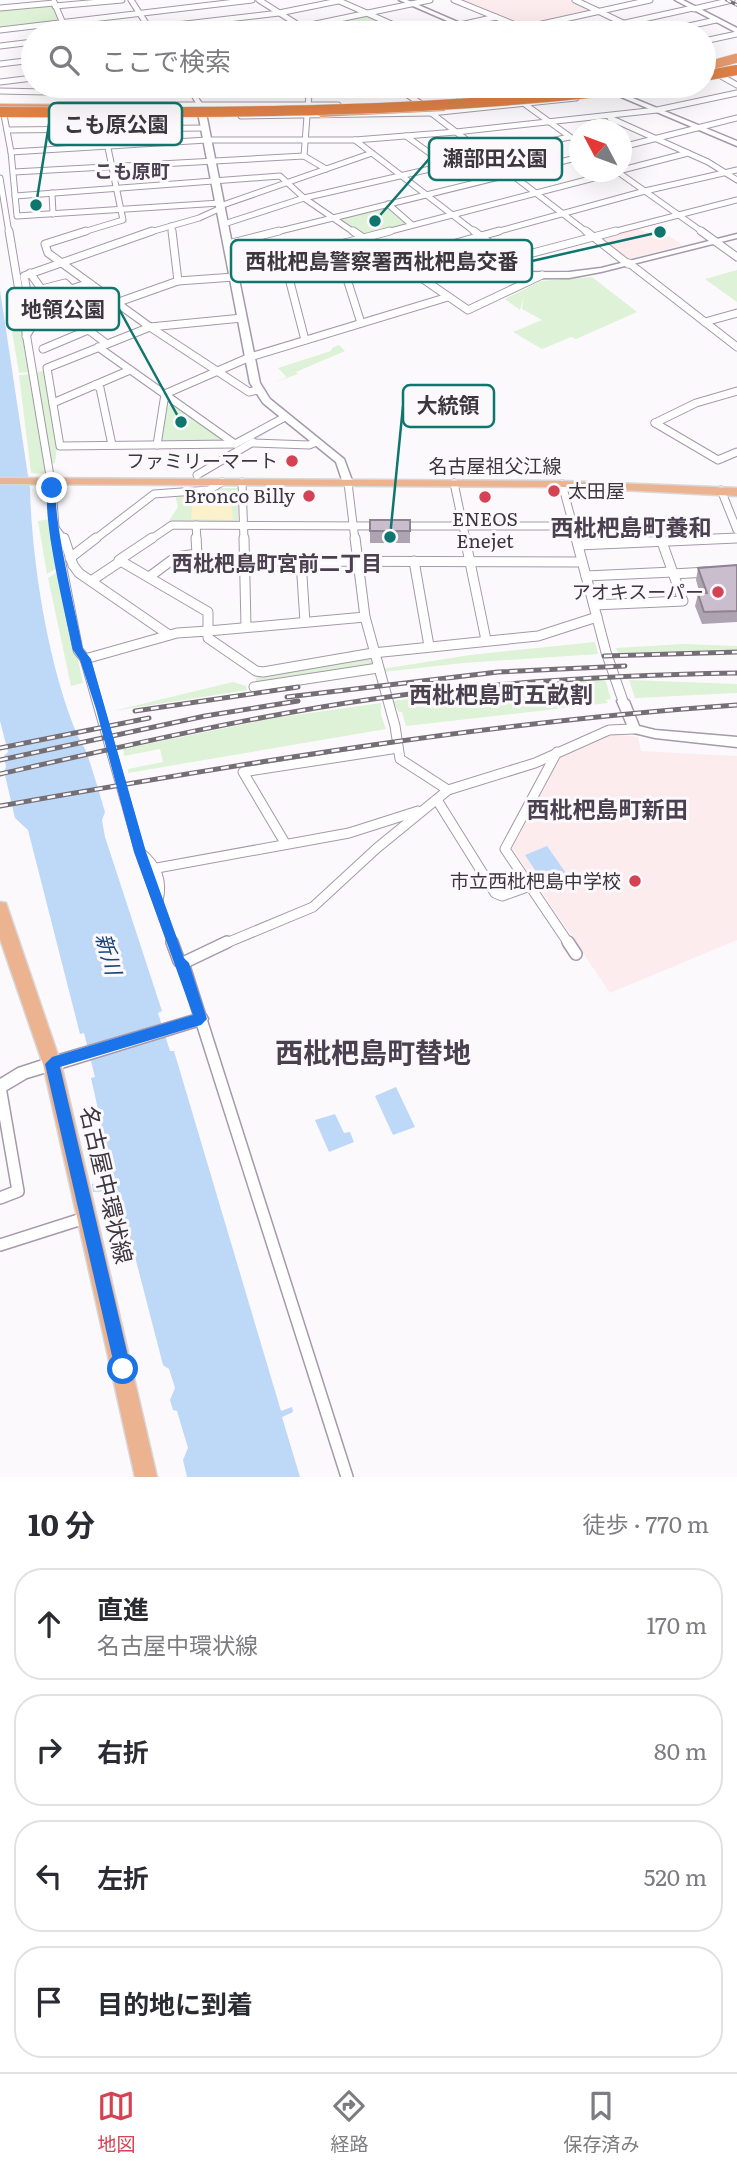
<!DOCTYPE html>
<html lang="ja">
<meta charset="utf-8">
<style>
body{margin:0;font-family:Literata,"Noto Sans JP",serif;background:#f7f7f7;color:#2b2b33}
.compass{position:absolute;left:569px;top:119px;width:63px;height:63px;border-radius:50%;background:#fff;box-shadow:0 7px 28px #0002;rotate:311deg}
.stop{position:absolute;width:21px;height:21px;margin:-16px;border:5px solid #1a73e8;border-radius:50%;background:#fff}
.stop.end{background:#1a73e8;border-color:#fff;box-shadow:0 2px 7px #0008}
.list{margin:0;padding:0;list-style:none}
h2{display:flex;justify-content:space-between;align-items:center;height:91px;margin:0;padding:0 28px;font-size:30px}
h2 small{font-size:23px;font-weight:400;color:#7c7c81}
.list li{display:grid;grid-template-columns:46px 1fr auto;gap:21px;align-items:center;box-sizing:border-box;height:112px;margin:0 14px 14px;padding:0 14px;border:2px solid #e1e1e2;border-radius:28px}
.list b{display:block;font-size:26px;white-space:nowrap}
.list p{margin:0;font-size:23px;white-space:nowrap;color:#7c7c81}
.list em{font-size:23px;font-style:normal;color:#7c7c81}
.icon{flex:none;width:38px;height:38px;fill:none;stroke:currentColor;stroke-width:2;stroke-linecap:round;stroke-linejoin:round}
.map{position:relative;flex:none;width:737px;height:1477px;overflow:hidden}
.search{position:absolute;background:#fff;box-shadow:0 7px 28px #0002;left:21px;right:21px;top:21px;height:77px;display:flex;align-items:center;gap:18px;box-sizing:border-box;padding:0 24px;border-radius:38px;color:#7c7c81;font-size:26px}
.sheet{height:595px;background:#fff}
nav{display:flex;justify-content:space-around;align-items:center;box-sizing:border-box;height:98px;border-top:2px solid #e1e1e2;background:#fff;font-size:19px;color:#7c7c81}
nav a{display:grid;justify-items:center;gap:4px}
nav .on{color:#d44353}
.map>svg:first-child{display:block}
</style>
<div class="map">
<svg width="737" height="1477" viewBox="0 0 737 1477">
<rect width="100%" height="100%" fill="#fcf9fd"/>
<g fill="#fdeced">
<polygon points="459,0 571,0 594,10 526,27"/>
<polygon points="639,228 655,239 670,236 682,245 629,259 601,239"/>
<polygon points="614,734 638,737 641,751 737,756 737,940 610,993 512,848 562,754"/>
</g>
<g fill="#ddf2d6">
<polygon points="52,5 59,21 0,29 0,9"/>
<polygon points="365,15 409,33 315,33 306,28"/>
<polygon points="386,207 408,225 365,235 341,219"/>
<polygon points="737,270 737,302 705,279"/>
<polygon points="592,277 637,312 576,339 571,337 542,349 513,332 542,320 522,309 524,296 520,310 505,299 541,281"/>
<polygon points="19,307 30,372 19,373 8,308"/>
<polygon points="339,345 345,351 296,372 298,374 273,383 287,377 278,368 331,351 332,348"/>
<polygon points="44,371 57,448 55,463 50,464 35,372"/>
<polygon points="30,374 45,472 44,474 31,473 19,375"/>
<polygon points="172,404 223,439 220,442 161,441 168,405"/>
<polygon points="220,488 238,488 238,521 235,524 167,524 178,507 175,494"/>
<polygon points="50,519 59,567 47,574 38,521"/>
<polygon points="59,571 83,683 71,686 48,578"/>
<polygon points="595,642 598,654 463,663 383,672 382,669 470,655"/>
<polygon points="685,644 737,646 737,649 618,653 616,648"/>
<polygon points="368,656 372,658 373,666 255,685 257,675"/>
<polygon points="605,679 611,699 606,700 608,703 406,726 402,712 399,712 392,701"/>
<polygon points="629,680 737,684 737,693 635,698"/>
<polygon points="233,682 246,686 247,690 113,711"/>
<polygon points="381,703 381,715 386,729 128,773 128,769 163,762 160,749 124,756 123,749 274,718"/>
</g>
<polygon fill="#fbf1cb" points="207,496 231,497 233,520 191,519 192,506 181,499 183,497"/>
<g fill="#bed8f8">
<path d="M0,290L30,489C32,564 48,663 76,732C78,738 83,744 86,751C93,771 99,792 105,812L102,820L105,837L162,1011L158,1013L170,1051H174L281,1411L292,1407L293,1412L282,1417L300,1477H187L183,1460L188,1448L177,1411L173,1410L170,1400L175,1388L169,1369L163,1365L118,1191L93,1192L92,1184L114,1181L91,1078L95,1077L84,1033L80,1034L28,830L15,818L4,771L6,767L4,756L8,752L0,721Z"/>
<polygon points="547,846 568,876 545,885 525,855"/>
<polygon points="396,1087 415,1127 393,1135 375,1096"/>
<polygon points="335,1114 344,1133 350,1132 354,1142 329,1152 315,1120"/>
</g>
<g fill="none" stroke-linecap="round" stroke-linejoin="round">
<g stroke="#bed8f8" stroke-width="2">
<polyline points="252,440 279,424"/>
<polyline points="99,540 109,532"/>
</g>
<polyline stroke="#bed8f8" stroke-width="2.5" points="74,560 102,538"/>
<g stroke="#a599aa" stroke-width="7">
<g id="minor-far3">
<polyline points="131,0 151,31"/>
<polyline points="259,0 311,33"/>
<polyline points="337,0 412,33"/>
<polyline points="454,0 535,33"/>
<polyline points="575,0 644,33"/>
<polyline points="54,2 67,33"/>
<polyline points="55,6 122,0"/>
<polyline points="0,8 54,3"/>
<polyline points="694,9 732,0"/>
<polyline points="460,25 496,17"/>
<polyline points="524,28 650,0"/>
<polyline points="0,30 252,0"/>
<polyline points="108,33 279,13 338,1"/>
<polyline points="248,33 301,27 430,0"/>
<polyline points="421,33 454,26"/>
<polyline points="580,33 693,8"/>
<polyline points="657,33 716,20"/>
<polyline points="704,41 737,34"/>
<polyline points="0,46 33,42"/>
<polyline points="0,64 33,60"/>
<polyline points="714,72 737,85"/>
<polyline points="0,82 33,78"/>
<polyline points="188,86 202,108"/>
<polyline points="394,86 420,103"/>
<polyline points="0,91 92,93"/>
<polyline points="460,99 553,92"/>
<polyline points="58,105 338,105"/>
<polyline points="308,105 310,86"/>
<polyline points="526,105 580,144"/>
<polyline points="430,112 588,233"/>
<polyline points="4,115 11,152 17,216 220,203"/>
<polyline points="241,116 431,113 576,98"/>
<polyline points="610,118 708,162 737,180"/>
<polyline points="7,130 205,128"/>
<polyline points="406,136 446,165"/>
<polyline points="355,140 476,233"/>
<polyline points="622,147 737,118"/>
<polyline points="11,152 207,140 355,140 456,132 657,110 737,93"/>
<polyline points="304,156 307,116"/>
<polyline points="622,170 688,153"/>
<polyline points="14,172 304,156 326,169"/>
<polyline points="618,172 704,233"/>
<polyline points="0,178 9,233"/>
<polyline points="52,193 53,214"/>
<polyline points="15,196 280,176 304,198 355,233"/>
<polyline points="388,204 412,225"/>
<polyline points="220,206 372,153"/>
<polyline points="224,224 304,198 569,137"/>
<polyline points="171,226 172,233"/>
<polyline points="80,233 123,220 102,119"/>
<polyline points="147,233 199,218 221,208"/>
<polyline points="272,233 580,157"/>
<polyline points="383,233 617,172"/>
<polyline points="492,233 645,191 737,170"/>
<polyline points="609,233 737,200"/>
</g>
</g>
<g stroke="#a599aa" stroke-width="9">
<g id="minor-far2">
<polyline points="9,231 52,488 56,540"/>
<polyline points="86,231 45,244 48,253 150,327 249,392 258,390"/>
<polyline points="172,231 178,281"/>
<polyline points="353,231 468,310 542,275"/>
<polyline points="474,231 510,259"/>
<polyline points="586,231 628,264"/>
<polyline points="701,231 737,257"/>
<polyline points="228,244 279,231"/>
<polyline points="510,259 616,231"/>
<polyline points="395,260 499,231"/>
<polyline points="629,263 737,347"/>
<polyline points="30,273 50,301 107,344"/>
<polyline points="346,276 361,323"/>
<polyline points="42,289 65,283 71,289"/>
<polyline points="48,297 89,283"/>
<polyline points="23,303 26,286 24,276 152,231"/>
<polyline points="116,303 178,281 234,277"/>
<polyline points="242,318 150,327 47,368 60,446 235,444 285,417"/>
<polyline points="705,322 737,313"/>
<polyline points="26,336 36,320 106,295"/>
<polyline points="305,340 284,259 390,231"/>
<polyline points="98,347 235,444"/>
<polyline points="43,349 88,330"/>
<polyline points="95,385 100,388 112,445"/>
<polyline points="53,403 130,370"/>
<polyline points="655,423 718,460 737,452"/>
<polyline points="655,423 696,403 737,391"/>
<polyline points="253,443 309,445 316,442"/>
<polyline points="157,445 165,394 250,357 448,297"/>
<polyline points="197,475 253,442"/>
<polyline points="242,482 244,540"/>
<polyline points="348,483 355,540"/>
<polyline points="454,483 466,540"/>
<polyline points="562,484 577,540"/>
<polyline points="721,490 737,530"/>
<polyline points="196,525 197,540"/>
<polyline points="400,526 573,526"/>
<polyline points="55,528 64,540"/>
<polyline points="94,540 154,494 209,490 222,482"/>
<polyline points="150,540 172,525 379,526"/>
<polyline points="700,540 737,538"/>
</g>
</g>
<g stroke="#a599aa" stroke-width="11">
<g id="minor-far1">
<polyline points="56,538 78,650 85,659 140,852 173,944"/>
<polyline points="64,538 73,565 79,573 169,635"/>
<polyline points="152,538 119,560 208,612 208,631 365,617"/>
<polyline points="244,538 246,627"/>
<polyline points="355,538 365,617 395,726 400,759 448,790"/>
<polyline points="465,538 486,640"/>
<polyline points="576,538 606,652 623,701"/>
<polyline points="578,545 737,538"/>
<polyline points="70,558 96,538"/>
<polyline points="244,561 582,562"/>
<polyline points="301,561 305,622"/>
<polyline points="414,561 429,646"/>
<polyline points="673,574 707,572"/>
<polyline points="586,576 673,572"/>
<polyline points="149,577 176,557 197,554 196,538"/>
<polyline points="91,581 121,561"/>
<polyline points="594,605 683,601 662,542"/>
<polyline points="85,659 177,633 208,631 208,638 256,671 263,672 373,653 538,636 597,617"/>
<polyline points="254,687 378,668"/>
<polyline points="557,752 505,849 569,944"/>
<polyline points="437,800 495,893 502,896 530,886"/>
<polyline points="285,843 243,772 398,748"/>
<path d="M141,853C157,866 163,881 158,901"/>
<polyline points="157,868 349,833 418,811"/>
<polyline points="224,944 313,907 377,848 448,790 535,763 609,730 634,729"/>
</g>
</g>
<g stroke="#a599aa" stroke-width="14">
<g id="minor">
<polyline points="172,942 179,961 183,963 347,1477"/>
<polyline points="568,942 576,954"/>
<polyline points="183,963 227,942"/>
<polyline points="0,1087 18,1191 0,1198"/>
<polyline points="0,1245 88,1217"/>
</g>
</g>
<g stroke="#a599aa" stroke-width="3">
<g id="tertiary">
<polygon points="399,0 407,0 483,33 475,33"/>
<polygon points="675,0 683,0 737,28 737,33"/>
<polygon points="202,111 206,113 238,274 569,272 601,268 737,234 737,238 601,272 569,278 239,279 260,383 270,399 344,459 353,483 348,486 343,483 336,462 263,403 250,383 198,113"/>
<polygon points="623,697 629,701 639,726 655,730 737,737 737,747 655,738 630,732 617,701"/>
<polygon points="201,1013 206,1015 208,1019 206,1023 201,1025 52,1071 47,1069 45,1064 47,1059 52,1057"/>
</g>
</g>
<g stroke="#a599aa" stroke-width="3">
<g id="secondary">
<polygon points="607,89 611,89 737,141 737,146 607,91"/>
<polygon points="52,1057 57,1059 59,1064 57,1069 27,1078 0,1094 0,1079 18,1068"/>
</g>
</g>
<g stroke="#d8d7d8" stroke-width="3">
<g id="primary">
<polygon points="0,478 562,481 737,488 737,496 562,487 0,484"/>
<polygon points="0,902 6,903 61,1064 157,1477 135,1477 43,1064 0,939"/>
</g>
</g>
<g stroke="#d8d7d8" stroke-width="2">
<g id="trunk">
<polygon points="577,86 599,86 541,96 537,93"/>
<polygon points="0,104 117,105 121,108 117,111 0,110"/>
<polygon points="442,106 445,107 445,111 321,117 316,114 321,111"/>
</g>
</g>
<use href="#minor-far3" stroke="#fff" stroke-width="5"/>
<use href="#minor-far2" stroke="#fff" stroke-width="7"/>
<use href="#minor-far1" stroke="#fff" stroke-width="9"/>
<use href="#minor" stroke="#fff" stroke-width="11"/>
<use href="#tertiary" fill="#fff" fill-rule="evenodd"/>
<use href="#secondary" fill="#fff" fill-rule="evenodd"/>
<use href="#primary" fill="#ecb391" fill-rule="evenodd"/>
<use href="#trunk" fill="#e69a6c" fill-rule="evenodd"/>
<g stroke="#746f75" stroke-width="3.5">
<polyline id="rail-far1" points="727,0 737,5"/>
</g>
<g stroke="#746f75" stroke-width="5">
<g id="rail">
<polyline points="604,656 737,652"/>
<polyline points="287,697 498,672 625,666"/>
<polyline points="135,711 298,687"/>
<polyline points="0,748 149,718"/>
<polyline points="0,760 205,716 298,701"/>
<path d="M0,774C124,746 248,717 373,699C494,682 615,675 737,673"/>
<path d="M0,806C245,763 489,722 737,705"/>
</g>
</g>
<use href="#rail-far1" stroke="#fcf9fd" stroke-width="2" stroke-dasharray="4.5" stroke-linecap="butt"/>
<use href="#rail" stroke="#fcf9fd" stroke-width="2.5" stroke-dasharray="8" stroke-linecap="butt"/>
<g stroke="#d8d7d8" stroke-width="10" stroke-linecap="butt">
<polyline id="trunk-bridge" points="704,67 737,58"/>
</g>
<g stroke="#d8d7d8" stroke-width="11" stroke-linecap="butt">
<g id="motorway-bridge">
<polyline points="704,76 737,70"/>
<path d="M0,112C217,113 432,114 648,86"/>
</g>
</g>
<use href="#trunk-bridge" stroke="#e69a6c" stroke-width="9"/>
<use href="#motorway-bridge" stroke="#df8147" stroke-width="10"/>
</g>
<g fill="#aea3b1">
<polygon points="446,26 480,33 446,33"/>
<rect x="370" y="520" width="40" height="23"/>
<polygon points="737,565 737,622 702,624 695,606 698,594 700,594 696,580 698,568"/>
</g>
<g fill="#cabdce" stroke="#8d8490" stroke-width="2">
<polygon points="458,22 480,32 476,33 461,33 446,26"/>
<rect x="370" y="520" width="40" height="11"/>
<polygon points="737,565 737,611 704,612 698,594 707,593 698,568"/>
</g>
<path fill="#1a73e8" d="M49,486L57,488C50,508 78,622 83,649L91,659L146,852L184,958L189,963L207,1019L201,1025L60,1067L131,1369L129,1375L123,1378L117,1375L115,1369L45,1064L52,1057L193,1015L134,852L96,709L80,660L73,650C67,621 39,507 49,486Z"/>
<g fill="#d44353" stroke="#fcf9fd" stroke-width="2.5">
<circle cx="292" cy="461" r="7"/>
<circle cx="554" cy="491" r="7"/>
<circle cx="309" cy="496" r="7"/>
<circle cx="485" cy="497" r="7"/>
<circle cx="718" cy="592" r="7"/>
<circle cx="635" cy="881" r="7"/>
</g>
<g text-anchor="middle" stroke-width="6" stroke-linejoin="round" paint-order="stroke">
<g font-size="19" font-weight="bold" fill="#4b404f" stroke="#fcf9fd">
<text x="132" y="178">こも原町</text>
</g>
<g font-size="19" fill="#3c373e" stroke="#fcf9fd" text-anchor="end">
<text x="278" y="468">ファミリーマート</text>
<text x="568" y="498" text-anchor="start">太田屋</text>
<text x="295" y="503">Bronco Billy</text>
<text x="485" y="526" text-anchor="middle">ENEOS<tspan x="485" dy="22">Enejet</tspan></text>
<text x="704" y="599">アオキスーパー</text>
<text x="621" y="888">市立西枇杷島中学校</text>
</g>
<g font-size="19" fill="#3c373e" stroke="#fcf9fd">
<text x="495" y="473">名古屋祖父江線</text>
</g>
<g font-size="21" font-weight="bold" fill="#4b404f" stroke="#fcf9fd">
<text x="277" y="571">西枇杷島町宮前二丁目</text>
</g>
<g font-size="21" font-style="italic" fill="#1a4475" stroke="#fcf9fd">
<text transform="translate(108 954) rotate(74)" y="7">新川</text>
</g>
<g font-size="23" font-weight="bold" fill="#4b404f" stroke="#fcf9fd">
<text x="631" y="536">西枇杷島町養和</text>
<text x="501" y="703">西枇杷島町五畝割</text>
<text x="607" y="818">西枇杷島町新田</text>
</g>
<g font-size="23" fill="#3c373e" stroke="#fcf9fd">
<text transform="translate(106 1185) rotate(77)" y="8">名古屋中環状線</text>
</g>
<g font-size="28" font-weight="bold" fill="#4b404f" stroke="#fcf9fd">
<text x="373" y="1063">西枇杷島町替地</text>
</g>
</g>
<path fill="none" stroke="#0f766e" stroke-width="2.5" d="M36 205L49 124M375 221L429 159M660 232L532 261M181 422L119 309M390 537L403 406"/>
<g fill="#0f766e" stroke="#fcf9fd" stroke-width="2.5">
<circle cx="36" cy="205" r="7"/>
<circle cx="375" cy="221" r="7"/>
<circle cx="660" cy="232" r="7"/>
<circle cx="181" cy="422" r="7"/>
<circle cx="390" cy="537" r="7"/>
</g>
<g fill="#fcf9fd" stroke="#0f766e" stroke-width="2.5">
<rect x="49" y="103" width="133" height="42" rx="7"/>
<rect x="429" y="138" width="133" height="42" rx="7"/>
<rect x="231" y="240" width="301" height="42" rx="7"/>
<rect x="7" y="288" width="112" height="42" rx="7"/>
<rect x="403" y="385" width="91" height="42" rx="7"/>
</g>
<g font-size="21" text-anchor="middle" font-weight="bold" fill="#3c373e">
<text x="116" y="132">こも原公園</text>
<text x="495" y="166">瀬部田公園</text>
<text x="382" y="269">西枇杷島警察署西枇杷島交番</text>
<text x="63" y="317">地領公園</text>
<text x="448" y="413">大統領</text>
</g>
</svg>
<svg class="compass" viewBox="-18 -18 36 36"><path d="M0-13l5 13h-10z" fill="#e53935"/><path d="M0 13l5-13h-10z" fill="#7c7c81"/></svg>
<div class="stop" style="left:123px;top:1369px"></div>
<div class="stop end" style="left:52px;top:488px"></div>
<div class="search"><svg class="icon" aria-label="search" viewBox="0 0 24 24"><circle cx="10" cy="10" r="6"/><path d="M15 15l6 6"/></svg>ここで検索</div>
</div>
<section class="sheet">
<h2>10 分<small>徒歩 · 770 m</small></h2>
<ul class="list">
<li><svg class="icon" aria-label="ahead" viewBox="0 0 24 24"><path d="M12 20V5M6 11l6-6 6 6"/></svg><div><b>直進</b><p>名古屋中環状線</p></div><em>170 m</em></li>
<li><svg class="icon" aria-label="right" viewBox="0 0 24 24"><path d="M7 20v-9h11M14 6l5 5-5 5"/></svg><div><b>右折</b></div><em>80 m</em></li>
<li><svg class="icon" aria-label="left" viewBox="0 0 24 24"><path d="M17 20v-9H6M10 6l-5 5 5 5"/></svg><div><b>左折</b></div><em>520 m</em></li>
<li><svg class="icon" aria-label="arrive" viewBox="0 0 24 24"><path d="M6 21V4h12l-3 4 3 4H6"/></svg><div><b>目的地に到着</b></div></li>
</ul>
</section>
<nav>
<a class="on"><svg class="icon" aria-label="map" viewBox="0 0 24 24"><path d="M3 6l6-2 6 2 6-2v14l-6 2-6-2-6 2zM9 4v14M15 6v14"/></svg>地図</a>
<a><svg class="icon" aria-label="directions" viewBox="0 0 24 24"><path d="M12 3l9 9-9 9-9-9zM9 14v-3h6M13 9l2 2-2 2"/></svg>経路</a>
<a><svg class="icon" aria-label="saved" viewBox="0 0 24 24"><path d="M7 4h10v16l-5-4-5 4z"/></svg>保存済み</a>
</nav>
